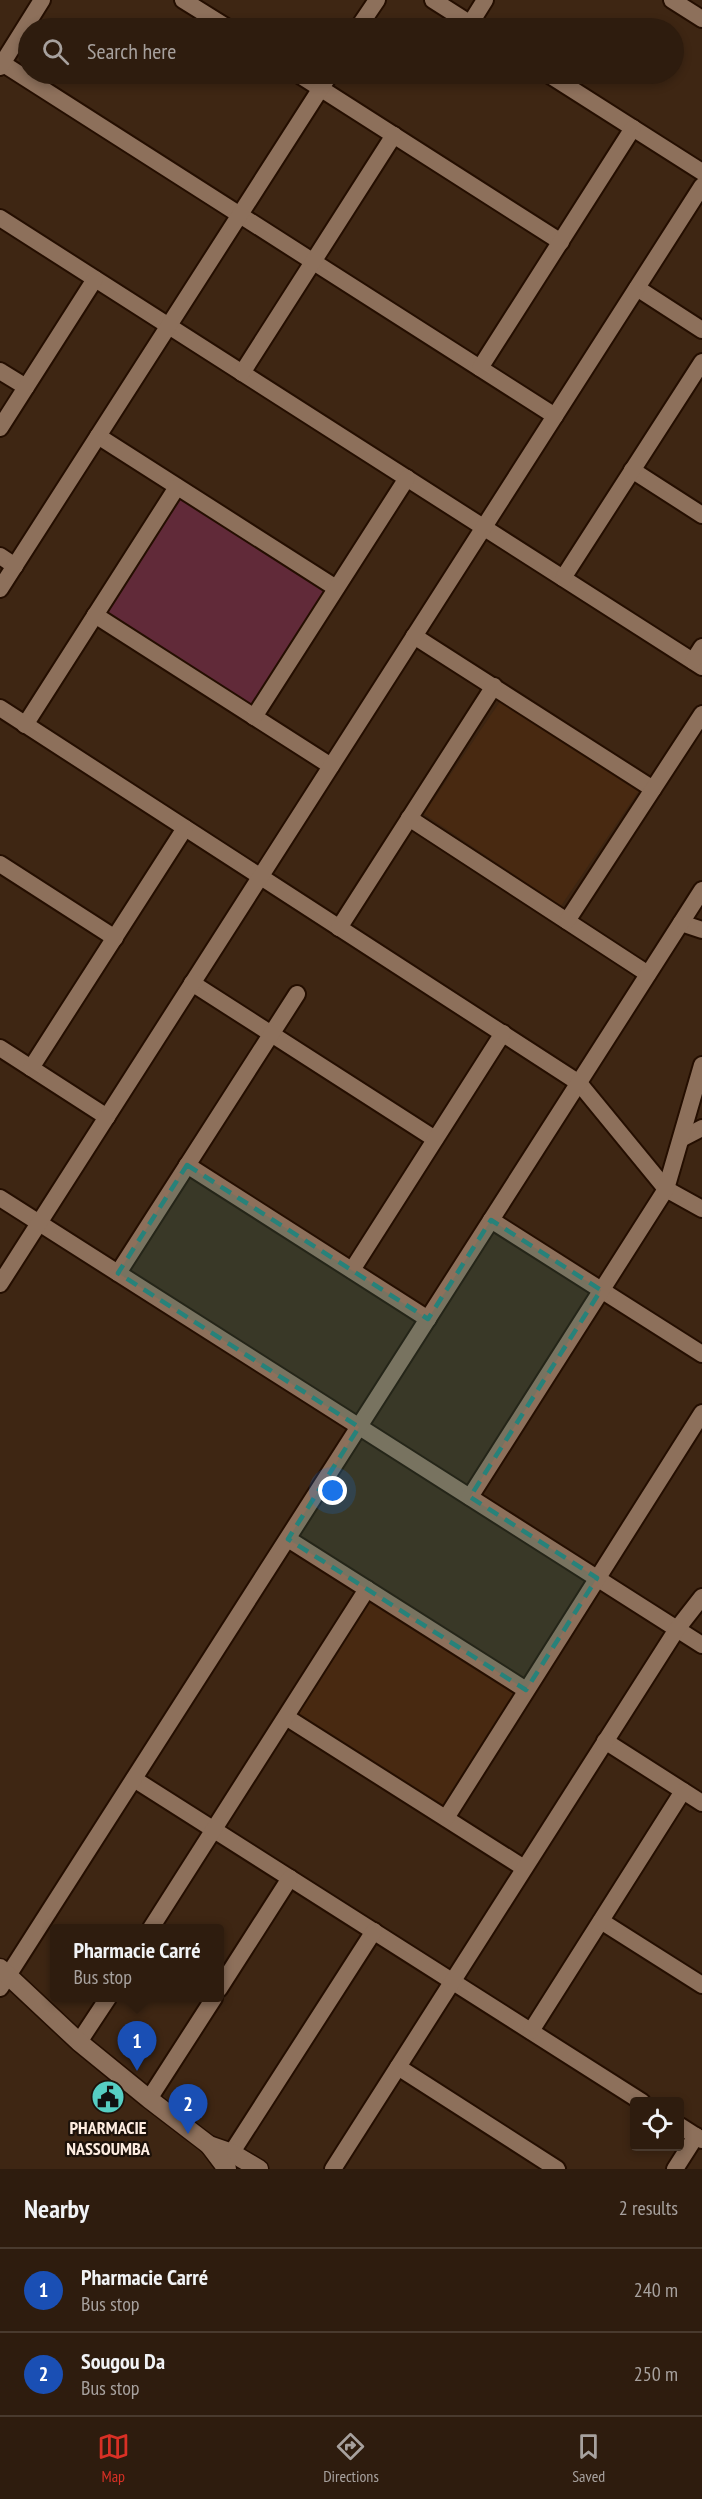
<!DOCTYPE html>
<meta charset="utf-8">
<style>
body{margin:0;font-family:"PT Sans Narrow",sans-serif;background:#362517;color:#f1f3f6}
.controls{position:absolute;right:18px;bottom:18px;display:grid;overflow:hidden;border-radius:6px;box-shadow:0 3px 9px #0003}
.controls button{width:54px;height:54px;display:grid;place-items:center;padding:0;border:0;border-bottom:2px solid #493a2e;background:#2e1c0e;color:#f1f3f6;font:30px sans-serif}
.you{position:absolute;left:333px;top:1491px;width:21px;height:21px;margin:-15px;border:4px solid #fff;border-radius:50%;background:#1a73e8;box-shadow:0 0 0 9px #1a73e833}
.badge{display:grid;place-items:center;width:39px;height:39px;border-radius:50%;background:#d93025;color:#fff;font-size:20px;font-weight:700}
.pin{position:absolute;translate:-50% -50px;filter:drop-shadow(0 2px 3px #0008)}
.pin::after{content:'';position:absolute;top:32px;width:21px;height:18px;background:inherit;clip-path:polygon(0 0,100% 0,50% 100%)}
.popup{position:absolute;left:50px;top:1924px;width:174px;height:78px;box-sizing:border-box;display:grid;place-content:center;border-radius:6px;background:#2e1c0e;filter:drop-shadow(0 2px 4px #0005);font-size:20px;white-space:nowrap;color:#a7a19e}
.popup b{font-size:22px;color:#f1f3f6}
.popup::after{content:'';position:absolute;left:50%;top:100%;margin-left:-12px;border:12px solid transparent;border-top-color:#2e1c0e}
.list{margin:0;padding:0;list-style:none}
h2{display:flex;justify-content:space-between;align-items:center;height:78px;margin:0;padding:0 24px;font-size:26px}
h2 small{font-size:20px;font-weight:400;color:#a7a19e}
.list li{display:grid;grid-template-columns:39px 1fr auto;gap:18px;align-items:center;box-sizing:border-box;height:84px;padding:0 24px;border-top:2px solid #493a2e}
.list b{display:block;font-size:22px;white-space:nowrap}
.list p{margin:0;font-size:20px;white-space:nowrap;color:#a7a19e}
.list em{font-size:20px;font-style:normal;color:#a7a19e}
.icon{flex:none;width:33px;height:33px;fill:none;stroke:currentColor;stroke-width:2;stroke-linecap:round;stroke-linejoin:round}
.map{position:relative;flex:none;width:702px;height:2169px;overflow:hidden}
.search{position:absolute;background:#2e1c0e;box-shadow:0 3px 9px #0003;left:18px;right:18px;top:18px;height:66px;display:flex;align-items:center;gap:15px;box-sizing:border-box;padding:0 21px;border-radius:33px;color:#a7a19e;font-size:22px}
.sheet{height:246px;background:#2e1c0e}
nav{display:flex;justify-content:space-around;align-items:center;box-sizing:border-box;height:84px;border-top:2px solid #493a2e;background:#2e1c0e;font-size:16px;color:#a7a19e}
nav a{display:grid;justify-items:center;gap:3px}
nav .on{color:#d93025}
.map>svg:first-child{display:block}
</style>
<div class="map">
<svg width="702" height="2169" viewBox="0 0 702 2169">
<rect width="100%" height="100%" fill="#3e2613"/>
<g fill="#482911">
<polygon points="503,697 640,789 561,906 424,814"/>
<polygon points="367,1600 519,1695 447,1810 295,1715"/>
</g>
<polygon fill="#612a39" points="176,493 331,593 255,712 99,612"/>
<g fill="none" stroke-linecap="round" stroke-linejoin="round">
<g stroke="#240e00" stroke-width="20">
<g id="minor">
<polyline points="183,0 228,28"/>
<polyline points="433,0 477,28"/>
<polyline points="672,0 702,19"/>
<polyline points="470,24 485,0"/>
<polyline points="358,28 377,0"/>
<polyline points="2,63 555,416"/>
<polyline points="0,67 42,0"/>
<polyline points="298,74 561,242"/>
<polyline points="548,74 702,172"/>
<polyline points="0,218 702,667"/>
<polyline points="637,288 702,330"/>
<polyline points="480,368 633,128"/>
<polyline points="0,371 26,387"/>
<polyline points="242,373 394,135"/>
<polyline points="0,428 95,279"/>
<polyline points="98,436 336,588"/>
<polyline points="632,470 702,515"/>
<polyline points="0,556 15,566"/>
<polyline points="563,578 702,362"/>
<polyline points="0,589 330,74"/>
<polyline points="95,615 331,766"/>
<polyline points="414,636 653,789"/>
<polyline points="693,661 702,647"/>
<polyline points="0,708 579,1083 666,1189 702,1209"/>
<polyline points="254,717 407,478"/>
<polyline points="25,725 177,487"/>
<polyline points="409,818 648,974"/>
<polyline points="0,864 115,938"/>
<polyline points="567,921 702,714"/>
<polyline points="681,923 702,930"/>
<polyline points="339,928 494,686"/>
<polyline points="192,983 435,1139"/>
<polyline points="0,1048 107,1117"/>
<polyline points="31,1068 185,828"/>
<polyline points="681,1139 702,1128"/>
<polyline points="187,1165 428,1319"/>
<polyline points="0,1198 702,1645"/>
<polyline points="491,1220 702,1354"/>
<polyline points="352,1270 503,1033"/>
<polyline points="118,1273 297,994"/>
<polyline points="0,1284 702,186"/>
<polyline points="470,1497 666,1189 702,1065"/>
<polyline points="288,1539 526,1690"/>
<polyline points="286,1717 524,1868"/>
<polyline points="605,1741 702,1803"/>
<polyline points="134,1779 642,2102"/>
<polyline points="446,1818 702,1413"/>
<polyline points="601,1921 702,1985"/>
<polyline points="151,1928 367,1589"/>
<polyline points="0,1988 702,890"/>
<polyline points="219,1989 290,1878"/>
<polyline points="531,2031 683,1791"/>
<polyline points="79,2042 108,1998"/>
<polyline points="398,2067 557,2169"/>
<polyline points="149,2099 214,1998"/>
<polyline points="680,2126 702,2140"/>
<polyline points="225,2163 374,1931"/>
<polyline points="333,2169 677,1629 702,1597"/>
<polyline points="675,2169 696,2136"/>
</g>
</g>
<g stroke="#240e00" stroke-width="21">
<g id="secondary">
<polyline points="0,1968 79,2042 149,2099 209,2145 232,2153 259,2169"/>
<polyline points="209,2145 227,2169"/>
</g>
</g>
<use href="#minor" stroke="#8d705b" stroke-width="16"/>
<use href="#secondary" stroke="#8d705b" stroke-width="18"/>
</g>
<path fill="#27827a" fill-opacity="0.2" stroke="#27827a" stroke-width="4.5" stroke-dasharray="12 8" stroke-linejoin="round" d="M187,1165L428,1319L491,1220L601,1290L470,1497L597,1578L526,1690L288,1539L359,1427L118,1273Z"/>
<defs>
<g id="civic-disc" transform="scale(1.725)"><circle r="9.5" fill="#56cec3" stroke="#1d120a"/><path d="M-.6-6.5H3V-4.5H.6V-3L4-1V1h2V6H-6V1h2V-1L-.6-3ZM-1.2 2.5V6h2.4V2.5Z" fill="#111"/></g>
</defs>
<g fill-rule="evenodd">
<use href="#civic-disc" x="108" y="2097"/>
</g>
<g text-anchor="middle" stroke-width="4.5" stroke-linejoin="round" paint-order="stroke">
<g font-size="18" font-weight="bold" fill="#feede1" stroke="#1d120a">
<text x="108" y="2134">PHARMACIE<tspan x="108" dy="21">NASSOUMBA</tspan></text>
</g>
</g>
</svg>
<div class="controls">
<button><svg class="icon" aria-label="locate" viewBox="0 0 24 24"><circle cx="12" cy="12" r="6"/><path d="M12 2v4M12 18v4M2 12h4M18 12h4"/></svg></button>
</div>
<div class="you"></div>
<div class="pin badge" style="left:137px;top:2071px;background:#1a4fb4">1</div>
<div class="popup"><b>Pharmacie Carré</b>Bus stop</div>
<div class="pin badge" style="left:188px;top:2134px;background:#1a4fb4">2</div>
<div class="search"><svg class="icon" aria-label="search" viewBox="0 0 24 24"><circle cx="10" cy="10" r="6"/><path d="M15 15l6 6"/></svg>Search here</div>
</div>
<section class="sheet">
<h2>Nearby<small>2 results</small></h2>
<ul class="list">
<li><span class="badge" style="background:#1a4fb4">1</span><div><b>Pharmacie Carré</b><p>Bus stop</p></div><em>240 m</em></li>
<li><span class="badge" style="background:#1a4fb4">2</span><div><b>Sougou Da</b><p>Bus stop</p></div><em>250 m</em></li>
</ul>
</section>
<nav>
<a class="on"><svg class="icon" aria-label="map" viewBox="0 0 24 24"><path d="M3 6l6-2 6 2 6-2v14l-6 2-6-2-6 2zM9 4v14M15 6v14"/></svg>Map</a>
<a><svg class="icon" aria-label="directions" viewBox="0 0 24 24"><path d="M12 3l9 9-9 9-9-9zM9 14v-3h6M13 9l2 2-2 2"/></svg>Directions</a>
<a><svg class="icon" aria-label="saved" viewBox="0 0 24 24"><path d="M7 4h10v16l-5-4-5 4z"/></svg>Saved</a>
</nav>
